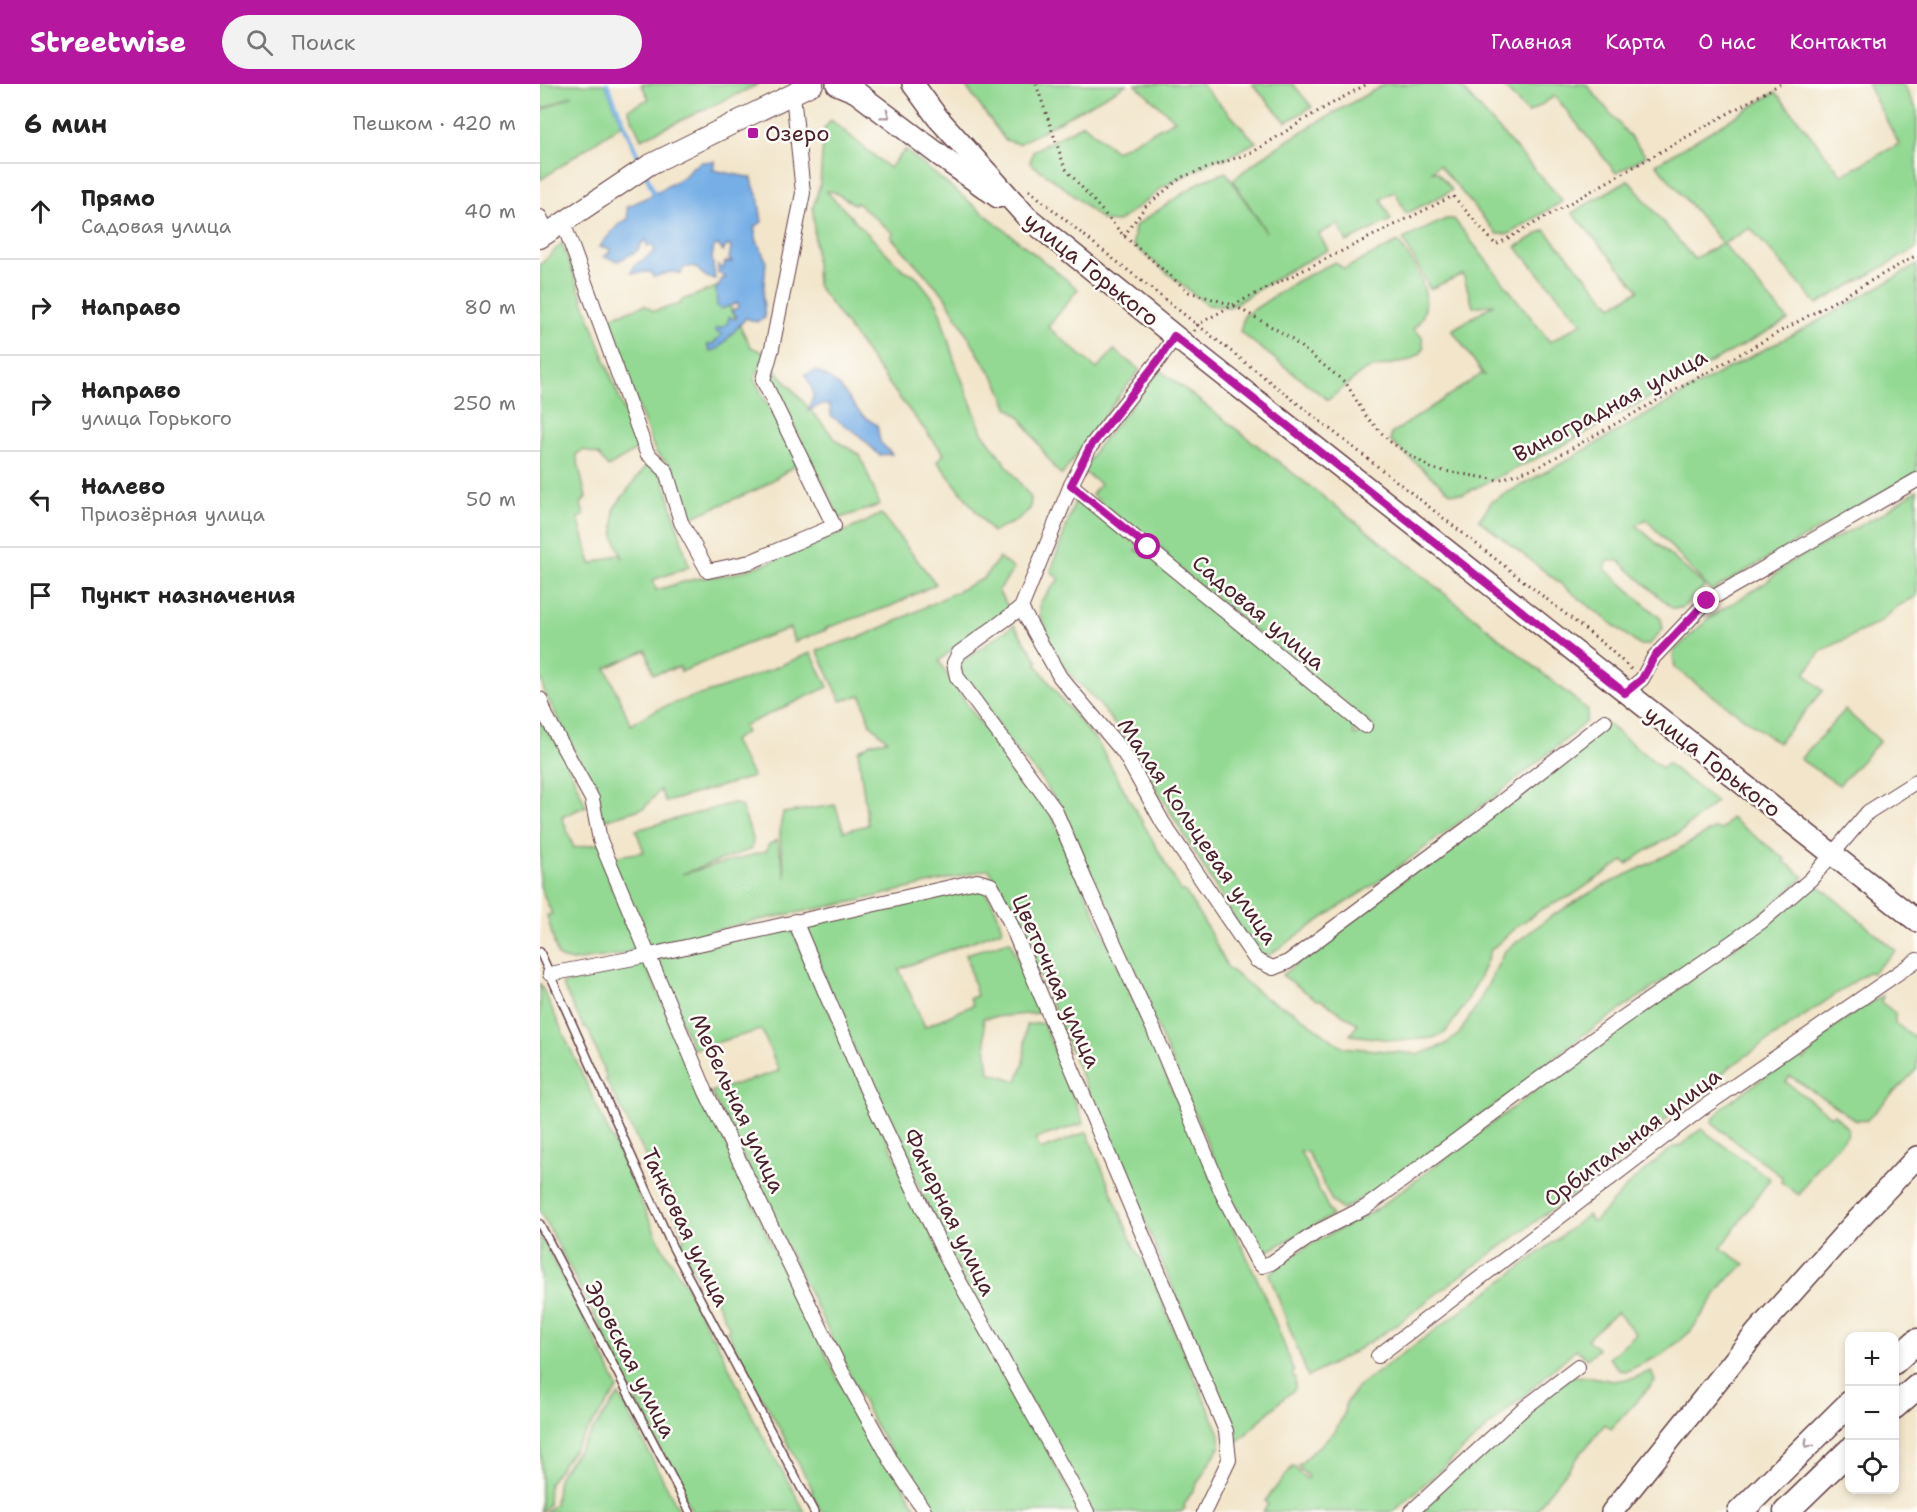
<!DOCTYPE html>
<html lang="ru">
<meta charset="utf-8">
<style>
body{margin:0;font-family:"Shantell Sans",sans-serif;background:#f2f2f2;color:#222}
.controls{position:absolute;right:18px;bottom:18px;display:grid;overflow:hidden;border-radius:12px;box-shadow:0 3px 9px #0003}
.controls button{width:54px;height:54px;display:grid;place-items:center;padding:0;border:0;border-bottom:2px solid #e0e0e0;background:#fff;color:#222;font:30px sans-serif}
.stop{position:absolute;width:18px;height:18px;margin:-14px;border:4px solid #b5179e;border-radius:50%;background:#fff}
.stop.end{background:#b5179e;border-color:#fff;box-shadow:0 2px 6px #0008}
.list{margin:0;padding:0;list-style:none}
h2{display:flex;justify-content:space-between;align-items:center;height:78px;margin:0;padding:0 24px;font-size:26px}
h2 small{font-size:20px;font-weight:400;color:#767676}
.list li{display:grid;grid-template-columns:39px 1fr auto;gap:18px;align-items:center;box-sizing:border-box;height:96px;padding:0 24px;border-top:2px solid #e0e0e0}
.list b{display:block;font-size:22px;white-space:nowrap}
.list p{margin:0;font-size:20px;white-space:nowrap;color:#767676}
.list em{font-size:20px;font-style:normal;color:#767676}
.icon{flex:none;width:33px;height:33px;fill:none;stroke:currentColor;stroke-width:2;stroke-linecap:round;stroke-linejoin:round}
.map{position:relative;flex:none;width:1377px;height:1428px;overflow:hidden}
header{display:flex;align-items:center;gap:36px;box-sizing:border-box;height:84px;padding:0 30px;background:#b5179e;color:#fff}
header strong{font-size:28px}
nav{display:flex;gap:33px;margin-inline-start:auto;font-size:21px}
.search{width:420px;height:54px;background:#f2f2f2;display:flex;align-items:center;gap:15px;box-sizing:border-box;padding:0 21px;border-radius:33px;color:#767676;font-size:22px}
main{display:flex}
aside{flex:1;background:#fff}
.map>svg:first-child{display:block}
</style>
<header>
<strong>Streetwise</strong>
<div class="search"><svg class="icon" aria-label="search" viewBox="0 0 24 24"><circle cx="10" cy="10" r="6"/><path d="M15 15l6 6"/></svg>Поиск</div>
<nav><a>Главная</a><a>Карта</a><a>О нас</a><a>Контакты</a></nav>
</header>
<main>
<aside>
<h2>6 мин<small>Пешком · 420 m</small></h2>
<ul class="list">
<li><svg class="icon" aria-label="ahead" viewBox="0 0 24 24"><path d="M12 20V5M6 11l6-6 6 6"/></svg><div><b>Прямо</b><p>Садовая улица</p></div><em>40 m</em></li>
<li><svg class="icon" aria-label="right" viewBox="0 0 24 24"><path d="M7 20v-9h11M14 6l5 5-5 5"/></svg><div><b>Направо</b></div><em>80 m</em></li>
<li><svg class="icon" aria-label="right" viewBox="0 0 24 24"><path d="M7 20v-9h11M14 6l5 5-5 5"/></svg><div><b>Направо</b><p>улица Горького</p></div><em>250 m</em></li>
<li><svg class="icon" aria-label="left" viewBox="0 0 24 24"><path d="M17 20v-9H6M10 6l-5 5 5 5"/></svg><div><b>Налево</b><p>Приозёрная улица</p></div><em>50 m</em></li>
<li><svg class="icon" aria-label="arrive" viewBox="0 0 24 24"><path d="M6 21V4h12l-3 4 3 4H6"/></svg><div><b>Пункт назначения</b></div></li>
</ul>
</aside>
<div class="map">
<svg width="1377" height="1428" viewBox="0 0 1377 1428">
<rect width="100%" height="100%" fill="#fdfcf7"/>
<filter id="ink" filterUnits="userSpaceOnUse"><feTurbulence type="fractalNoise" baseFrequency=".0167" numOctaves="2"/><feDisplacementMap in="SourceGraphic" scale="12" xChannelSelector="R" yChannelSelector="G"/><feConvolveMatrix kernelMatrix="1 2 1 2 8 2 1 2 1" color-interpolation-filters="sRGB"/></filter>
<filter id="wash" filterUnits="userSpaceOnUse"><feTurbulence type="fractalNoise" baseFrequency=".008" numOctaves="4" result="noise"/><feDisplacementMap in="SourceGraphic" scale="24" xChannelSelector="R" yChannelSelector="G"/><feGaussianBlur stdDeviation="1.35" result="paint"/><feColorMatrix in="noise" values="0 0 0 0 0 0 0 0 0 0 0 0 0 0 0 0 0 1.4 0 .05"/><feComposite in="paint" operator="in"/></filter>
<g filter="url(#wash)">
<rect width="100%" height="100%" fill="#f2e5ca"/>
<g fill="#93d993" stroke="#6e7c5f" stroke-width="1.5">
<polygon points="0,0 65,0 82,40 0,96 0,27 33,11 0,26"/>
<polygon points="101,0 219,0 101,55 88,25 109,15"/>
<polygon points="424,0 587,0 479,60 465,56"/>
<polygon points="595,0 661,0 716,58 683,76 679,74 619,105 620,106 578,138 563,137 526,105 490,79 493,67 543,40 576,67 635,36"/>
<polygon points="712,0 753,0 772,23 746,38"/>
<path d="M845,0H918L1023,117L969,150H957L899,81L892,87L897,88L912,106L907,109L866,130L855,107L841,115L851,136L807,158L798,140L779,150L788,166L751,185L690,223L667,221L593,161L595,142L660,98L686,88L726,148L693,96C739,57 793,30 845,0Z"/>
<polygon points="961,0 1046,0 1106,72 1076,89 1015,12 988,29"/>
<polygon points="1327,0 1363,0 1377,26 1377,164 1277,220 1210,144 1183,160 1248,236 1016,365 923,410 911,409 851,358 851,350 941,290 944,291 912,246 954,220 933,223 923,190 890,205 863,155 906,135 914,135 1010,258 1042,239 976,163 1005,146 1072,222 1099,206 1032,129 1088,96 1154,175 1182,159 1116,80 1236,8 1302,91 1359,60"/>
<polygon points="291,36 349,84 365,66 538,205 508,243 557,285 574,266 600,286 584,305 522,391 515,385 481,334 468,323 458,299 439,271 404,211 351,153 353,149 317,119 314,120 294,108 286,107 362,185 375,191 397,219 414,275 442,348 491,414 490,425 474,438 452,448 397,377 404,370 358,312 277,201 273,124 280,100 284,45"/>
<path d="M858,158C876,181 901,220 873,245L882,253L884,264L880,270L870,276L825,286L788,316L700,248L704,232L757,197L795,178L804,185Z"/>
<path d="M22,159L98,365L68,383L59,371L44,366L36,370L46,413L41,420L44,432L38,434L51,480L80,470L83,475L74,452V424L109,378L123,392L149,483L113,496L116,506L154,495L193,490L228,479L324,439L341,430L396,500L351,522L286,544V546L254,558L250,544L214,557L141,588L140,583L113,590L106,566L66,584L91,641C119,620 153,614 185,603C214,593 242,580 271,569L288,603L203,642L206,648L193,657L213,693L126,718L120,706L104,724L64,736L55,718V708L5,609L0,594V181Z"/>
<polygon points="1377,181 1377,389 1171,507 1106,435 1096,441 1165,502 1142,524 1132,524 1079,477 1068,477 1065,485 1121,535 1123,545 1109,561 1099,561 939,436 952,417 1024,378 1183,287 1273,240"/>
<polygon points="179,202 211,263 227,270 214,295 256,374 256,381 220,404 146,436 130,381 116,369 79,273 82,271 78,261 75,260 65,235 105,221 113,227 141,220 140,217"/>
<polygon points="235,285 298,358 320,371 340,421 300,434 233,300"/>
<polygon points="620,286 825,445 1048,626 1046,637 1029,653 951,715 835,800 808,817 720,877 589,659 559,620 525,585 510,559 500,531 500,518 519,495 511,487 537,411 599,462 596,466 607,473 617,476 810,638 817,646 813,649 815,652 834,644 629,476 626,468 612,457 609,459 552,411 560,400 544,388 555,366"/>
<polygon points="1377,406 1377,512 1358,522 1340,538 1281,567 1265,590 1283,607 1238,659 1135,584 1133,568 1170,533 1224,500 1250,478 1340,431"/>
<path d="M459,474L474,485L458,507L471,527L443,544L441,541L399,577L409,594L438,636L506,718L697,1153C721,1199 737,1240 754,1288L752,1291L755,1295V1305C734,1321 717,1341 697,1358L693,1353L696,1347L689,1338L592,1107L572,1065L481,848L449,785L317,817L209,838L78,871L32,877L20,874L17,870L7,831L12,830L0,802V635L24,671L46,722L22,733L34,764L67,758L71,805L82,804L71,773L104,768L96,746L193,719L201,722L213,754L212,765L142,790L227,767L228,761L237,756L246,794C243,769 236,754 243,729L295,721L304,747L328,741L318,667L331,659L347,656L330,640L321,611L301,617L277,566L323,552L359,536L444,494Z"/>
<path d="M474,541L498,577L496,580L521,615L558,659L641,807H645L667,843L688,884L727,915L753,927L802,963L879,970L904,961L919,950L939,918L965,867L1010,833L1055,806L1135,767L1175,744L1182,746L1191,734L1245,775L1244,777L1264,793L1220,831L1042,952L1002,983L1003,985C937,1035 873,1084 802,1126L792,1117L767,1068L760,1067L792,1132L721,1171L689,1109L607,920L610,919L591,878L589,879L549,789L524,729L501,694L472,662L422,592L420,581L422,577Z"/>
<polygon points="1305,626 1340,657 1299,701 1260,675"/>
<polygon points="1065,638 1122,684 1127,679 1176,718 1139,749 1109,765 1087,780 1083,777 1031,812 1002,825 975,844 951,866 939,895 923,924 905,949 893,954 860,957 810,951 818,940 781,916 777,916 742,891"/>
<path d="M1276,799L1356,867L1332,889L1328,888L1190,983L1087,1067L1088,1070L900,1207L855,1242L812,1269L768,1293L729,1190C761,1161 801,1146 837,1125L1015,992L1061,954L1128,912L1186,870Z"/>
<path d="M438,803C454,815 457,827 462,846L359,885L385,943L433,921L430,914L437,912L426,870L470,857L498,929L443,934L449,988L477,997L484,978L486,941L503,939L544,1039L495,1055L501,1066L547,1048L595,1165L611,1190L634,1247L680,1350V1362L644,1421L645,1424L641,1428H552L432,1215L315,967L266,848L269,839Z"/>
<polygon points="245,843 254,850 383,1134 443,1258 448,1261 466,1293 467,1299 491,1336 540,1428 390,1428 334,1340 171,1008 239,987 223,949 221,946 153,965 119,883 118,874"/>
<polygon points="104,878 238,1175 298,1295 379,1428 281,1428 271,1407 273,1406 225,1318 220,1310 217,1309 187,1246 190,1244 167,1200 162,1201 137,1158 145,1155 127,1112 65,995 67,995 48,944 44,944 22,900"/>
<polygon points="0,899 122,1163 143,1197 172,1253 174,1252 216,1340 265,1428 152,1428 92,1310 60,1242 0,1127"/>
<path d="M1343,912L1341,918L1355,929V939L1377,955V985L1326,1037L1319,1035L1317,1037L1250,992L1246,998L1291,1032L1294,1030L1308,1045L1307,1052L1277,1083L1259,1111L1241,1098L1242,1093L1173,1040L1172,1037L1184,1022L1258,969L1264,976C1270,970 1275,963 1280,958C1295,939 1322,923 1343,912Z"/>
<polygon points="1161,1045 1230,1095 1181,1164 1205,1180 1184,1199 1151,1247 1123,1270 1087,1287 1080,1286 1069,1274 1096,1250 1077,1228 1047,1255 1058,1265 1047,1275 1036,1265 853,1428 723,1428 728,1420 725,1417 753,1382 766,1395 768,1393 758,1382 795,1347 804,1330 805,1321 817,1303 973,1189 1048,1131 1052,1137 1055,1137 1092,1097 1132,1064 1141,1061"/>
<polygon points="0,1151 66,1277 78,1305 9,1399 8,1421 1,1428"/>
<polygon points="1111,1287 1115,1297 1071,1345 1065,1340 1007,1411 996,1428 876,1428 1031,1292 1052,1293 1073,1297 1094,1294"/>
<polygon points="79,1311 140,1428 5,1428 15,1420 18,1395 21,1389"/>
</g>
<g fill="#76afe6" stroke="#606788" stroke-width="1.5">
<path d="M175,77L173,86L212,94C213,102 215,106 218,113C219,116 221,133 222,138L214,143L217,158L226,176L223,215L225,234L216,238L206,234L179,264L170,267L167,261L173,260L182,250L176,248L175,245C184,244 188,241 189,233L195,235L197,232L191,227L199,223L198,219L181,225L177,223L176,206L182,195L186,194L178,188V181L183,185L185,178H192L189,175L191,163L187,161L183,167L178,161L174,162L172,174L175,195C171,194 167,194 165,192C154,184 160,180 143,184L141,190C129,185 123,191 113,193L111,188L91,189L95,181L114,168V161L107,163V156L102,159L97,167L78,177L64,173L70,168L69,164L59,163L78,141L88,135L87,123L114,110L145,92L151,84L161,78Z"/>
<path d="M276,287C284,291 293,296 300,303C316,321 314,328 337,341L340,358L352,370L339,371L318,350L291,332L290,321L282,320L268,327C276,310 274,307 265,291Z"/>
</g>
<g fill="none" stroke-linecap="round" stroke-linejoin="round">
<g stroke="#76afe6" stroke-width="4.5">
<polyline points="67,0 101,80"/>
<polyline points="106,90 114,110"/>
</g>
</g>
</g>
<g filter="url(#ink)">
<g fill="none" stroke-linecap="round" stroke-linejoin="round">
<g stroke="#633d43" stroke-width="10">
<g id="lane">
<polyline points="0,868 132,1162 274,1428"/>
<polyline points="0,1140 150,1428"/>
</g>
</g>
<g stroke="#633d43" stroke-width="16">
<g id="street">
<polyline points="0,133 7,148"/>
<polyline points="23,138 107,369 126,387 141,438 168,487 210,478 294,442 223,296 232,264 263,109 253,10"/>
<polyline points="635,252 620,274 550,363 531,401 481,524 419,569 414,579 417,593 515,726 546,798 613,944 682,1109 716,1175 722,1182 731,1179 777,1148 826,1123 1078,937 1221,838 1271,795 1328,728 1377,697"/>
<polyline points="531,401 825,642"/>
<polyline points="481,524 520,593 584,669 623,739 716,876 733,884 748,878 928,744 1065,637"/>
<polyline points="1085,609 1102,595 1114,573 1167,517 1377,396"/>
<polyline points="0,615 6,632 52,715 60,756 166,1008 303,1290 353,1380 385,1428"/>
<polyline points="255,837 326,1004 407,1175 547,1428"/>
<polyline points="10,890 110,871 437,797 451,801 469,836 686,1347 689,1376 664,1428"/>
<polyline points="838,1272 1161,1025 1377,876"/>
<polyline points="871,1428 983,1325 1038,1283"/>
</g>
</g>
<g stroke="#633d43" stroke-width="22">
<polyline id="secondary" points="0,154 109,81 273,0"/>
</g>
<g stroke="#633d43" stroke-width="24">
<g id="primary">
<polyline points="297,0 316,8 410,79 458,113"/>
<polyline points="373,0 397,33 487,133 647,262 1377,837"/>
<polyline points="1072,1428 1216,1249 1309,1145 1377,1073"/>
</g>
</g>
<g stroke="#633d43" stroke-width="27">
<g id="highway">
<polyline points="1354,1278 1377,1257"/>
<polyline points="1354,1323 1377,1303"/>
<polyline points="1200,1428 1310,1319"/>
<polyline points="1246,1428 1310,1366"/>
</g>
</g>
<g stroke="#633d43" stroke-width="3" stroke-dasharray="1.5 4.5" stroke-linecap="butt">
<polyline points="496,0 525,84 584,152 649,208 693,221 746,251 806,299 825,331 849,357 892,385 958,396 1000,382 1377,171"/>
<polyline points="489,106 557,162 1065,561 1092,586"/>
<polyline points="584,152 605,123 642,93 713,68 775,29 827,0"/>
<polyline points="654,247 657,241 693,221 913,112 956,161 1240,0"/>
</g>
<use href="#lane" stroke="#fff" stroke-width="7"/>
<use href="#street" stroke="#fff" stroke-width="14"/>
<use href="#secondary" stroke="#fff" stroke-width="20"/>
<use href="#primary" stroke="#fff" stroke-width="21"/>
<use href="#highway" stroke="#fff" stroke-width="24"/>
</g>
<defs><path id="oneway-chevron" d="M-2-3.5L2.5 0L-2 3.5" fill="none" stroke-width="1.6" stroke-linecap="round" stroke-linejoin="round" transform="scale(1.5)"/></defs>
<g stroke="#ae9aa0">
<use href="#oneway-chevron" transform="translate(346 31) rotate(37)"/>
<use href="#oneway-chevron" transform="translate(1268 1360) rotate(135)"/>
</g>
</g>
<g fill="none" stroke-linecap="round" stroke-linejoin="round" filter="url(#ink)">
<polyline stroke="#b5179e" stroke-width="8" points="608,463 531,401 550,363 620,274 634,252 1085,609 1102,595 1114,573 1167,517"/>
</g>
<rect fill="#b5179e" stroke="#fdfcf7" stroke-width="2" x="207" y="43" width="12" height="12" rx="3"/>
<g text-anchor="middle" stroke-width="5" stroke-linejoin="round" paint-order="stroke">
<g font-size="22" fill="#4a1f2b" stroke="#fdfcf7" text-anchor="start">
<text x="225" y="57">Озеро</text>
</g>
<g font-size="22" fill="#4a1f2b" stroke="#fdfcf7">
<text transform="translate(552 185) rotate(39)" y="8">улица Горького</text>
<text transform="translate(1070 321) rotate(-28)" y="8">Виноградная улица</text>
<text transform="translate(719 528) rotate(40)" y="8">Садовая улица</text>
<text transform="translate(1173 677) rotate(38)" y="8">улица Горького</text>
<text transform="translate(658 747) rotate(56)" y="8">Малая Кольцевая улица</text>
<text transform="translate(517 897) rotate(66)" y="8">Цветочная улица</text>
<text transform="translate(198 1019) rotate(65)" y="8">Мебельная улица</text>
<text transform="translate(1092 1053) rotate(-37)" y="8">Орбитальная улица</text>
<text transform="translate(410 1128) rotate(64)" y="8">Фанерная улица</text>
<text transform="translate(146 1143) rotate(64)" y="8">Танковая улица</text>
<text transform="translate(91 1275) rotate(63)" y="8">Эровская улица</text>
</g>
</g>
</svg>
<div class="controls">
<button>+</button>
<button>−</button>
<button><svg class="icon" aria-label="locate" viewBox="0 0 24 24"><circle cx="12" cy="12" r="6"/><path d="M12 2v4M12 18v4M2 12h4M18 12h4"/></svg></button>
</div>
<div class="stop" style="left:608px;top:463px"></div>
<div class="stop end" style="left:1167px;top:517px"></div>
</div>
</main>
